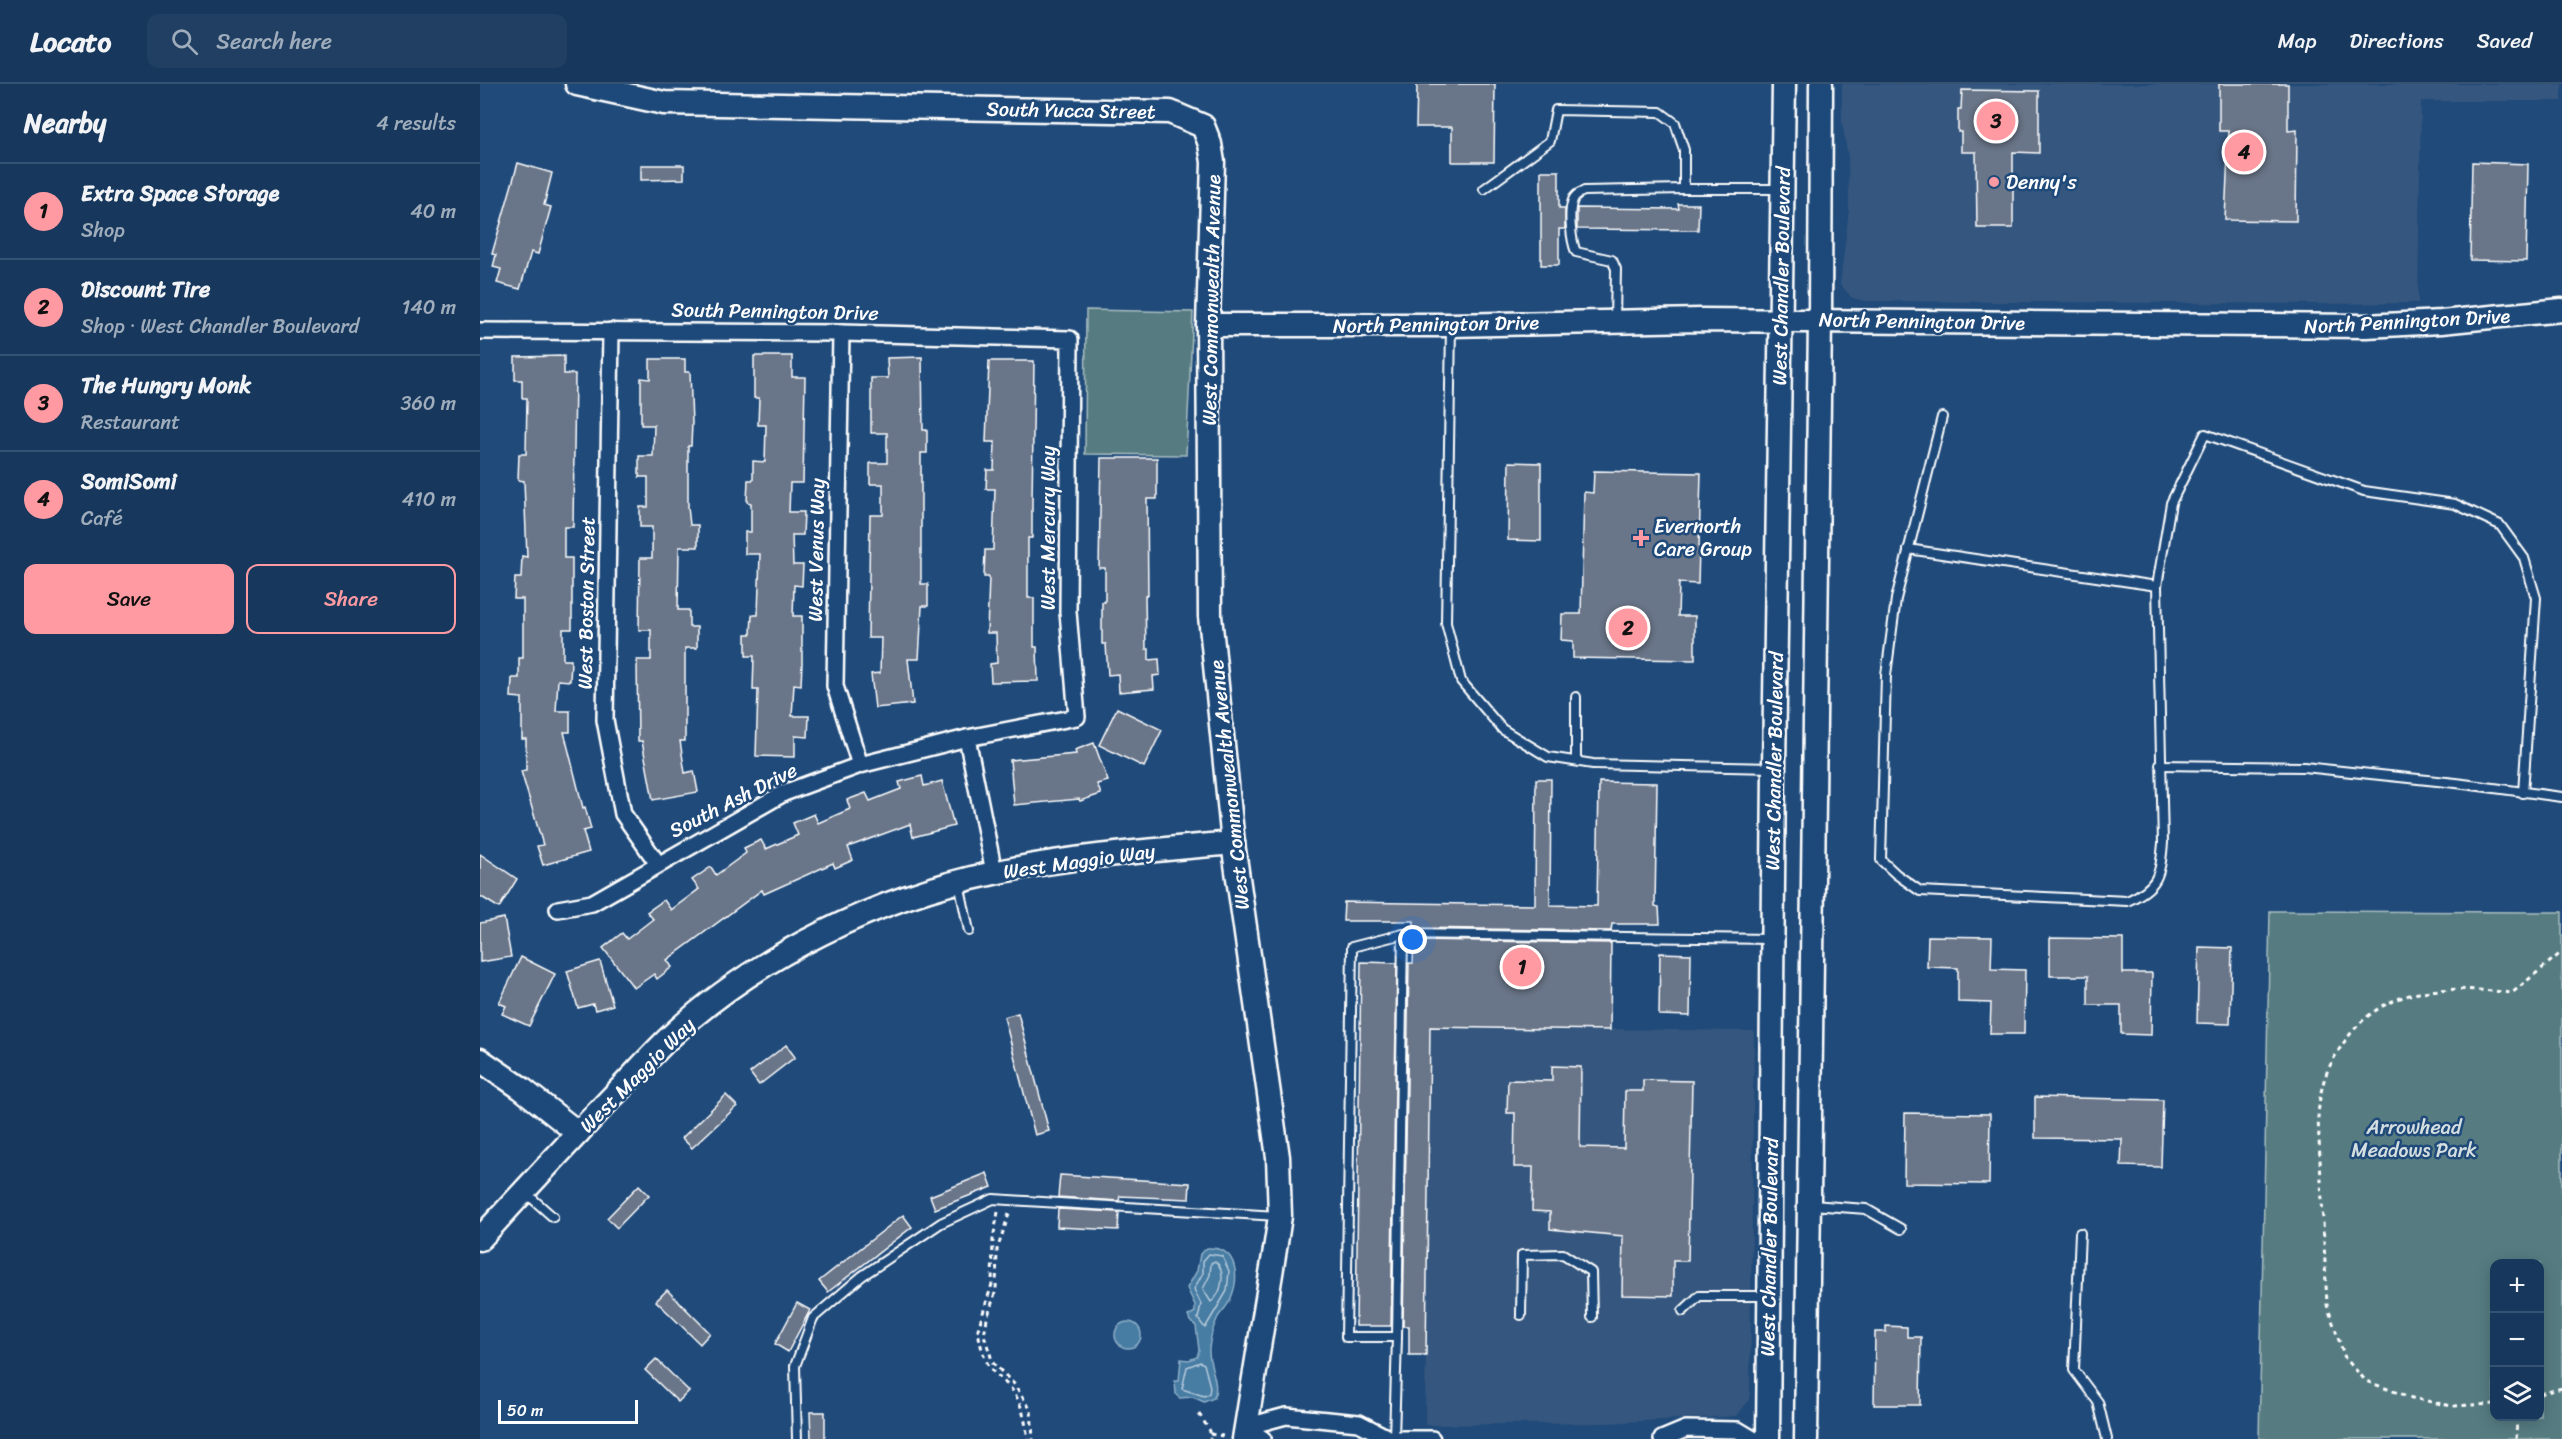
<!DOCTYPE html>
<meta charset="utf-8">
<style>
body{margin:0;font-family:Sriracha,sans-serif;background:#203f62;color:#f1f3f6}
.controls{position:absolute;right:18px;bottom:18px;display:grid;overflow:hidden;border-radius:12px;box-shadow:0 3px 15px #0003}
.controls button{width:54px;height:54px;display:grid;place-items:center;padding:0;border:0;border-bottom:2px solid #365272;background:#17385c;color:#f1f3f6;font:30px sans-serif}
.scale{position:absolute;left:18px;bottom:15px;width:140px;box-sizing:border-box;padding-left:6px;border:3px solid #fff;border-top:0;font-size:16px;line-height:21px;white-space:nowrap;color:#fff;-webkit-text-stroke:4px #1f4a7a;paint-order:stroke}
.you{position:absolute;left:933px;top:856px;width:21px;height:21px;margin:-15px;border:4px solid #fff;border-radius:50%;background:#1a73e8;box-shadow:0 0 0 9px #1a73e833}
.badge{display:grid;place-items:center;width:39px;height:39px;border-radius:50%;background:#ff9aa2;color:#111;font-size:20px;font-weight:700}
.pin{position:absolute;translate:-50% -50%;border:3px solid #fff;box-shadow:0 2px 6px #0006}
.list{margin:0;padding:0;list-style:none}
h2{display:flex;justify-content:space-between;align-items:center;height:78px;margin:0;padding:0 24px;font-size:26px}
h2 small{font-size:20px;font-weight:400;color:#9eacbb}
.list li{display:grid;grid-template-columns:39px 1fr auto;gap:18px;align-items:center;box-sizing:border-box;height:96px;padding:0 24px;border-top:2px solid #365272}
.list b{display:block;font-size:22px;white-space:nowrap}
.list p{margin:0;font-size:20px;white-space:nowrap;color:#9eacbb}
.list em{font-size:20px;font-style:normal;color:#9eacbb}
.actions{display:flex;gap:12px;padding:18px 24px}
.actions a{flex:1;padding:14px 0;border:2px solid #ff9aa2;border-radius:12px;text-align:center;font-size:21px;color:#ff9aa2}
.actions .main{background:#ff9aa2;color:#111}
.icon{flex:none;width:33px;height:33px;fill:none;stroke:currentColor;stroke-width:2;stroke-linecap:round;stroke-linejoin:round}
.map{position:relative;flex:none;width:2082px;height:1355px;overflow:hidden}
header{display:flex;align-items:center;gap:36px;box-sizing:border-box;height:84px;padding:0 30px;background:#17385c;border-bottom:2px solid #365272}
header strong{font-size:28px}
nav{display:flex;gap:33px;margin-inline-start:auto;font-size:21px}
.search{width:420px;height:54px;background:#203f62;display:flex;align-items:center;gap:15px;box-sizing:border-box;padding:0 21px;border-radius:12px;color:#9eacbb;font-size:22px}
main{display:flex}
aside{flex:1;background:#17385c}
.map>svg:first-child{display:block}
</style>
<header>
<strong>Locato</strong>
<div class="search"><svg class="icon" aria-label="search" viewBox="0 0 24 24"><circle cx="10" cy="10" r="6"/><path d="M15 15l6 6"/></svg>Search here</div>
<nav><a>Map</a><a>Directions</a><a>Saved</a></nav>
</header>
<main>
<aside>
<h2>Nearby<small>4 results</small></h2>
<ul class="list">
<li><span class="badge">1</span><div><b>Extra Space Storage</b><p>Shop</p></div><em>40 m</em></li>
<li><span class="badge">2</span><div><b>Discount Tire</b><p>Shop · West Chandler Boulevard</p></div><em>140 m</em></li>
<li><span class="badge">3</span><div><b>The Hungry Monk</b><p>Restaurant</p></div><em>360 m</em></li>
<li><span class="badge">4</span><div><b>SomiSomi</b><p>Café</p></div><em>410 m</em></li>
</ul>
<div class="actions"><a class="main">Save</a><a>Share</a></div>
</aside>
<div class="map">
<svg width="2082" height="1355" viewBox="0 0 2082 1355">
<rect width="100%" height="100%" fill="#1f4a7a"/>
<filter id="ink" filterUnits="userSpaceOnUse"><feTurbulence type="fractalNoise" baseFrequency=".0167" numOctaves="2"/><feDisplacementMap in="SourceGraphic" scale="12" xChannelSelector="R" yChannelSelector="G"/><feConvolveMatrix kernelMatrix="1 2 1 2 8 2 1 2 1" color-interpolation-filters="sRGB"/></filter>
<g filter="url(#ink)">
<g fill="#35577e">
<polygon points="1362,0 2082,0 2082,17 1941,17 1938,219 1836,220 1385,217 1372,214 1360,200 1369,126 1368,73 1362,39"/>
<polygon points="952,943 1274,947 1270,1308 1269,1316 1257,1332 1127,1339 945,1341 949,954"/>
</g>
<g fill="#567c82" stroke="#aabec0" stroke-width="1.5" fill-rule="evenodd">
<polygon points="606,226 713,228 706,371 605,370"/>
<path d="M1790,827L2082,828V1355H1779ZM2014,1180H2060V1332H2014Z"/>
</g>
<g fill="#467ba3" stroke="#90b0c8" stroke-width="1.5">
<path d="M727,1164C757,1162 760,1192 751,1214C748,1222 742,1227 738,1233C733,1243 730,1254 729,1265C728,1282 740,1297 734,1314L724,1318L713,1313L699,1314L696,1310L695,1297H699L701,1275L709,1276L717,1273L719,1266L716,1242L710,1237L708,1232L715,1228V1221L707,1204L717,1187L720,1170Z"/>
<circle cx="648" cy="1251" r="13"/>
</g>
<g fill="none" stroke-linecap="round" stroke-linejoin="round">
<g stroke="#b5cada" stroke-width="1.5">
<polygon points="729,1170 742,1172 749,1187 747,1207 725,1244 718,1235 721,1220 714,1205 723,1189 723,1177"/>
<path d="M735,1177C747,1187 742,1210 731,1218L723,1205L730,1191L731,1179Z"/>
<polygon points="720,1278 724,1280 730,1303 729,1310 724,1312 702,1305 707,1283"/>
</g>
</g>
<g fill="#697488" stroke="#fff" stroke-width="1.5">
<polygon points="937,0 1015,0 1014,78 972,78 972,43 936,43"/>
<polygon points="1739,0 1808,0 1808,47 1817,46 1816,137 1745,136 1749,47 1739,47"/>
<polygon points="1482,6 1559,7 1559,69 1533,68 1533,144 1497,144 1496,68 1481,68 1481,48 1478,48 1478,25 1481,25"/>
<polygon points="1992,78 2048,80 2046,177 1990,176"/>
<polygon points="38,79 72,89 64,121 71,123 58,170 51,168 40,205 17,199 21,185 13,183 16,171 12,170"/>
<polygon points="161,81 204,81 204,95 161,96"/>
<polygon points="1061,87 1079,87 1079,124 1085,124 1085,145 1079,145 1079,181 1061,181"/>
<polygon points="1198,120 1219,120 1218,146 1097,145 1097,124 1199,125"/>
<polygon points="84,272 84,290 95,290 93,443 84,443 84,474 92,474 92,545 83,545 83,576 91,576 90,597 78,596 76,627 90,627 90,648 84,648 103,724 105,723 111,745 103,747 109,768 63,781 57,762 63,761 41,687 46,686 46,655 42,655 42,614 31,613 32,594 39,594 39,574 43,574 43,515 34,515 35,494 41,494 42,472 47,473 44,397 38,396 39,370 46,370 47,314 42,314 42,296 35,296 35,273"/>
<polygon points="274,272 312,272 312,293 325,293 323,399 310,399 309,428 324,428 323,451 312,451 313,481 323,481 322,502 314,501 313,532 322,532 322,579 321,601 314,600 312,632 329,632 328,653 315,652 315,673 276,672 278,606 273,606 274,572 266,572 266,550 271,550 272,531 278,531 280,470 265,470 265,448 271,448 271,419 267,418 268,396 273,396 273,377 285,378 286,341 278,341 279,314 274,314"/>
<polygon points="442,273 443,346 447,346 447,369 441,369 441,500 448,500 448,522 442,522 439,575 428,575 433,620 395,624 391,590 400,589 401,554 388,554 390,431 403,431 403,400 390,400 390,379 407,379 407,349 391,349 391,294 408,294 407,274"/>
<polygon points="170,275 205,275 205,288 210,288 212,339 211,362 208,362 208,423 210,441 218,441 218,463 199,463 198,526 209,526 209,543 217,543 217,564 205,564 205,657 200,657 205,689 214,687 218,708 173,716 162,657 158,657 157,576 171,576 171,546 159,546 160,474 172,474 172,443 160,443 160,423 168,423 168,393 159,393 159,372 173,372 174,341 161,341 161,294 170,295"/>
<polygon points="509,277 554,277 552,419 552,454 548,454 548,514 554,514 554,563 557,563 558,597 511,598 510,580 517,579 516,549 507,549 509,493 504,493 505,466 513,466 515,405 506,405 507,386 514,386 515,358 506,358"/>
<polygon points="621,374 677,374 677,415 667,415 668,511 665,512 666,565 669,565 669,576 679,575 680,591 673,592 674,605 639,608 638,590 628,591 626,560 622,560 622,518 625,518 625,484 619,484"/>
<polygon points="1029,378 1061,379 1061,457 1028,456"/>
<polygon points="1114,387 1221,389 1218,500 1199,499 1198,532 1215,532 1215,576 1093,574 1093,557 1081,556 1082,530 1101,530 1104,408 1113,409"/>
<polygon points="637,624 682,646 664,683 619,661"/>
<polygon points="614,659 628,697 617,700 621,710 600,717 599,715 534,721 530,676 596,670 595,666"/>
<polygon points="442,692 444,702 462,697 474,742 433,753 430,740 368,763 373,776 355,784 353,779 284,810 282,806 187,876 192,883 177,895 174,890 154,904 123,864 142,849 147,855 173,835 167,828 184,816 191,826 219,805 212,796 231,783 236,791 266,769 264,764 281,756 286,765 318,751 313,739 334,730 338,739 370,725 367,716 386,709 390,717 421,705 419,698"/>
<polygon points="1056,695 1071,695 1070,821 1117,822 1119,698 1177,699 1175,822 1179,823 1180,840 1132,840 1131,847 934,844 934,837 863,837 864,818 1055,821"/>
<polygon points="0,770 37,795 19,824 0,812"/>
<polygon points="24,834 31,873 0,878 0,839"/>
<polygon points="1448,852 1512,853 1511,885 1545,886 1544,950 1510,950 1511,919 1478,918 1478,884 1447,883"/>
<polygon points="1570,854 1643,855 1643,889 1672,889 1671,951 1641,950 1641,921 1608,921 1608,892 1570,892"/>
<polygon points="934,856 1131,859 1130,946 950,943 946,1271 929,1271 929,1242 923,1242 929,879 933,879"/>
<polygon points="1719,863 1752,864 1750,940 1717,939"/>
<polygon points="1180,869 1211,870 1210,932 1179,931"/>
<polygon points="41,873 75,890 49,942 22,930 26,922 19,919"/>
<polygon points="120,877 133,921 115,926 113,920 98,924 87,887"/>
<polygon points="881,878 917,879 911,1242 876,1242"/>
<polygon points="538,929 569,1047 555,1051 524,933"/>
<polygon points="306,961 315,973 279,1001 270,989"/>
<polygon points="1072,982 1101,983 1100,1063 1144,1064 1145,1007 1163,1007 1163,996 1212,997 1208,1177 1193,1177 1193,1212 1142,1211 1143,1152 1070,1145 1070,1128 1052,1127 1053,1083 1034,1083 1035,1029 1027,1029 1028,996 1072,997"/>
<polygon points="246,1011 257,1022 212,1064 202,1054"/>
<polygon points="1555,1013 1683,1016 1681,1083 1641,1082 1642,1055 1555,1054"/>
<polygon points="1425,1029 1510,1030 1509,1100 1424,1099"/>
<polygon points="507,1089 512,1103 455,1125 450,1112"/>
<polygon points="580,1091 710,1099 709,1115 640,1112 639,1117 578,1113"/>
<polygon points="159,1101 169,1111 137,1144 127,1134"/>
<polygon points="578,1125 639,1128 638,1146 577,1143"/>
<polygon points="423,1131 432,1143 348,1208 339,1197"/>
<polygon points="187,1206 230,1249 220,1260 176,1217"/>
<polygon points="317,1219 330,1226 308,1268 295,1260"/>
<polygon points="1406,1242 1427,1243 1427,1253 1441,1253 1440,1321 1394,1321 1395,1248 1406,1248"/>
<polygon points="176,1275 209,1307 198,1318 165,1286"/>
<polygon points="330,1328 345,1328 345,1355 331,1355"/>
</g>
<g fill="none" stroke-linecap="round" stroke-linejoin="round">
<g stroke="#fff" stroke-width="12">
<g id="lane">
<polyline points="1004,105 1070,57 1076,26 1180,28 1195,39 1204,66 1204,105 1299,105"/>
<path d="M1135,236L1136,185L1132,176L1096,168C1091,156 1088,128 1093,116C1095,110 1100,109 1104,107L1204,105"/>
<polyline points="971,243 966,539 981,597 1022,645 1068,673 1113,680 1293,684"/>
<path d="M1462,333L1416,515L1406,591L1401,776L1416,790L1440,807L1647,817C1679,803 1680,791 1683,759L1677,502L1691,419L1725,350L1884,407L1975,420L2020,441L2044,474L2056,514L2043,709"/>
<polyline points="1428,465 1677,502"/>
<polyline points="1096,677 1096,613"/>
<polyline points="1680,681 1824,683 1976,699 2082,713"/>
<polyline points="479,799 489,847"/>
<polyline points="923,850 872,863 866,1253 917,1253 923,850 1291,855"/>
<polyline points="45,1108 73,1133"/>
<polyline points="1332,1121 1386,1125 1421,1145"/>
<polyline points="1600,1149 1594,1286 1618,1318 1627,1355"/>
<polyline points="1203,1227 1219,1212 1286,1212"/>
<polyline points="1041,1231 1042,1171 1083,1170 1111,1188 1112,1233"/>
<polyline points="914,1354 917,1253"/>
<polyline points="317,1355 315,1282 333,1234 382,1192 461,1139 513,1115 798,1132"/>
</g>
</g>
<g stroke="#fff" stroke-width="20">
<g id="street">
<polyline points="0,247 361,249 590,255 588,528 597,633 487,654 380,681 304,709 112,819 78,825"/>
<polyline points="131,247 125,636 143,730 178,780"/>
<polyline points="361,249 355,602 380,681"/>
<polyline points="487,654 514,788"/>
<polyline points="765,1343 806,1332 879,1339 908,1354"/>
<polyline points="765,1343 783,1355"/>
<polyline points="906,1355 952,1355"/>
<polyline points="1182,1355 1206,1345 1258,1346 1273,1355"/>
</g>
</g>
<g stroke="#fff" stroke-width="27">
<g id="secondary">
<polyline points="97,0 184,19 690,28 723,42 730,60 733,78 728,241 730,532 753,759 798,1073 800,1132 796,1159 764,1355"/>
<polyline points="728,241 971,241 1221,236 1886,242 1961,238 2082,226"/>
<polyline points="0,976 41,1004 98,1049"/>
<path d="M0,1155C44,1107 88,1059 133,1012C152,993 170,972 190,953C276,872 399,813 514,789C591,772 674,766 753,759"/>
<polyline points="1288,1355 1294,684 1304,0"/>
<polyline points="1326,1355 1340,236 1341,0"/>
</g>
</g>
<g stroke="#fff" stroke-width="3" stroke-dasharray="4.5 4.5" stroke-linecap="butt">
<path d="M518,1128L513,1155L512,1200L498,1245C499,1256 503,1272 509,1282C514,1291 525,1297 532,1306C543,1321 545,1337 548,1355"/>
<polyline points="529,1130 517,1166 516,1206 507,1235 504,1251 513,1279 534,1300 551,1326 553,1355"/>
<polyline points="2060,1310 2082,1304"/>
<path d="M2014,1320L1972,1322L1932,1314L1886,1297L1865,1274L1847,1221L1838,1034C1840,1001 1846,984 1865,957C1906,899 1968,902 2032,909L2082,868"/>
<polyline points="719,1330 730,1347 730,1355"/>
<polyline points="730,1350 743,1352"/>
<polyline points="2036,1355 2037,1332"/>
</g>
<use href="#lane" stroke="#1f4a7a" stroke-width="8"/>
<use href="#street" stroke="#1f4a7a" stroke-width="15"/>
<use href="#secondary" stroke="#1f4a7a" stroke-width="22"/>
</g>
</g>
<g fill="#ff9aa2" stroke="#1f4a7a" stroke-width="2">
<circle cx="1514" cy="98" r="6"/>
<path d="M1158 445h6v6h6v6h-6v6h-6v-6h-6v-6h6z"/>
</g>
<g text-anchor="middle" stroke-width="5" stroke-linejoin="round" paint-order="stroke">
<g font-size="20" fill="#fff" stroke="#1f4a7a">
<text transform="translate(591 26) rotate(1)" y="7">South Yucca Street</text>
<text transform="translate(1301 192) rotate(-89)" y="7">West Chandler Boulevard</text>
<text transform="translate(731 216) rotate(-89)" y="7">West Commonwealth Avenue</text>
<text transform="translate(295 227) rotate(1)" y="7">South Pennington Drive</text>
<text transform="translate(1442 237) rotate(1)" y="7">North Pennington Drive</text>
<text transform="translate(1927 237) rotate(-3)" y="7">North Pennington Drive</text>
<text transform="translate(956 240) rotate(-1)" y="7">North Pennington Drive</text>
<text transform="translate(568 444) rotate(-90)" y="7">West Mercury Way</text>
<text transform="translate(336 466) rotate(-89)" y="7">West Venus Way</text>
<text transform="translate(106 519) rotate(-89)" y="7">West Boston Street</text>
<text transform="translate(1294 677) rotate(-89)" y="7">West Chandler Boulevard</text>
<text transform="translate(749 701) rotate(-96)" y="7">West Commonwealth Avenue</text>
<text transform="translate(253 716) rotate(-27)" y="7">South Ash Drive</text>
<text transform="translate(599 777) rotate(-8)" y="7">West Maggio Way</text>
<text transform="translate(157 991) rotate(-45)" y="7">West Maggio Way</text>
<text transform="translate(1289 1163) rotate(-89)" y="7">West Chandler Boulevard</text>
</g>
<g font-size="20" fill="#fff" stroke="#1f4a7a" text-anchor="start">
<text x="1526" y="105">Denny's</text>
<text x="1174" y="449">Evernorth<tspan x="1174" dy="23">Care Group</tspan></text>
</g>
<g font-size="20" fill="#d5dee0" stroke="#1f4a7a">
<text x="1934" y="1050">Arrowhead<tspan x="1934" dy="23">Meadows Park</tspan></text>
</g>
</g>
</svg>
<div class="controls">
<button>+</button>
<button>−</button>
<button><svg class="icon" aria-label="layers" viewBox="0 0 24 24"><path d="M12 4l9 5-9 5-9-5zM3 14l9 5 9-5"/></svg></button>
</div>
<div class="scale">50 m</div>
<div class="you"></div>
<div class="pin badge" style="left:1042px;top:883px">1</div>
<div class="pin badge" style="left:1148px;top:544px">2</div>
<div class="pin badge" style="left:1516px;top:37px">3</div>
<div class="pin badge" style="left:1764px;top:68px">4</div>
</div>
</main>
